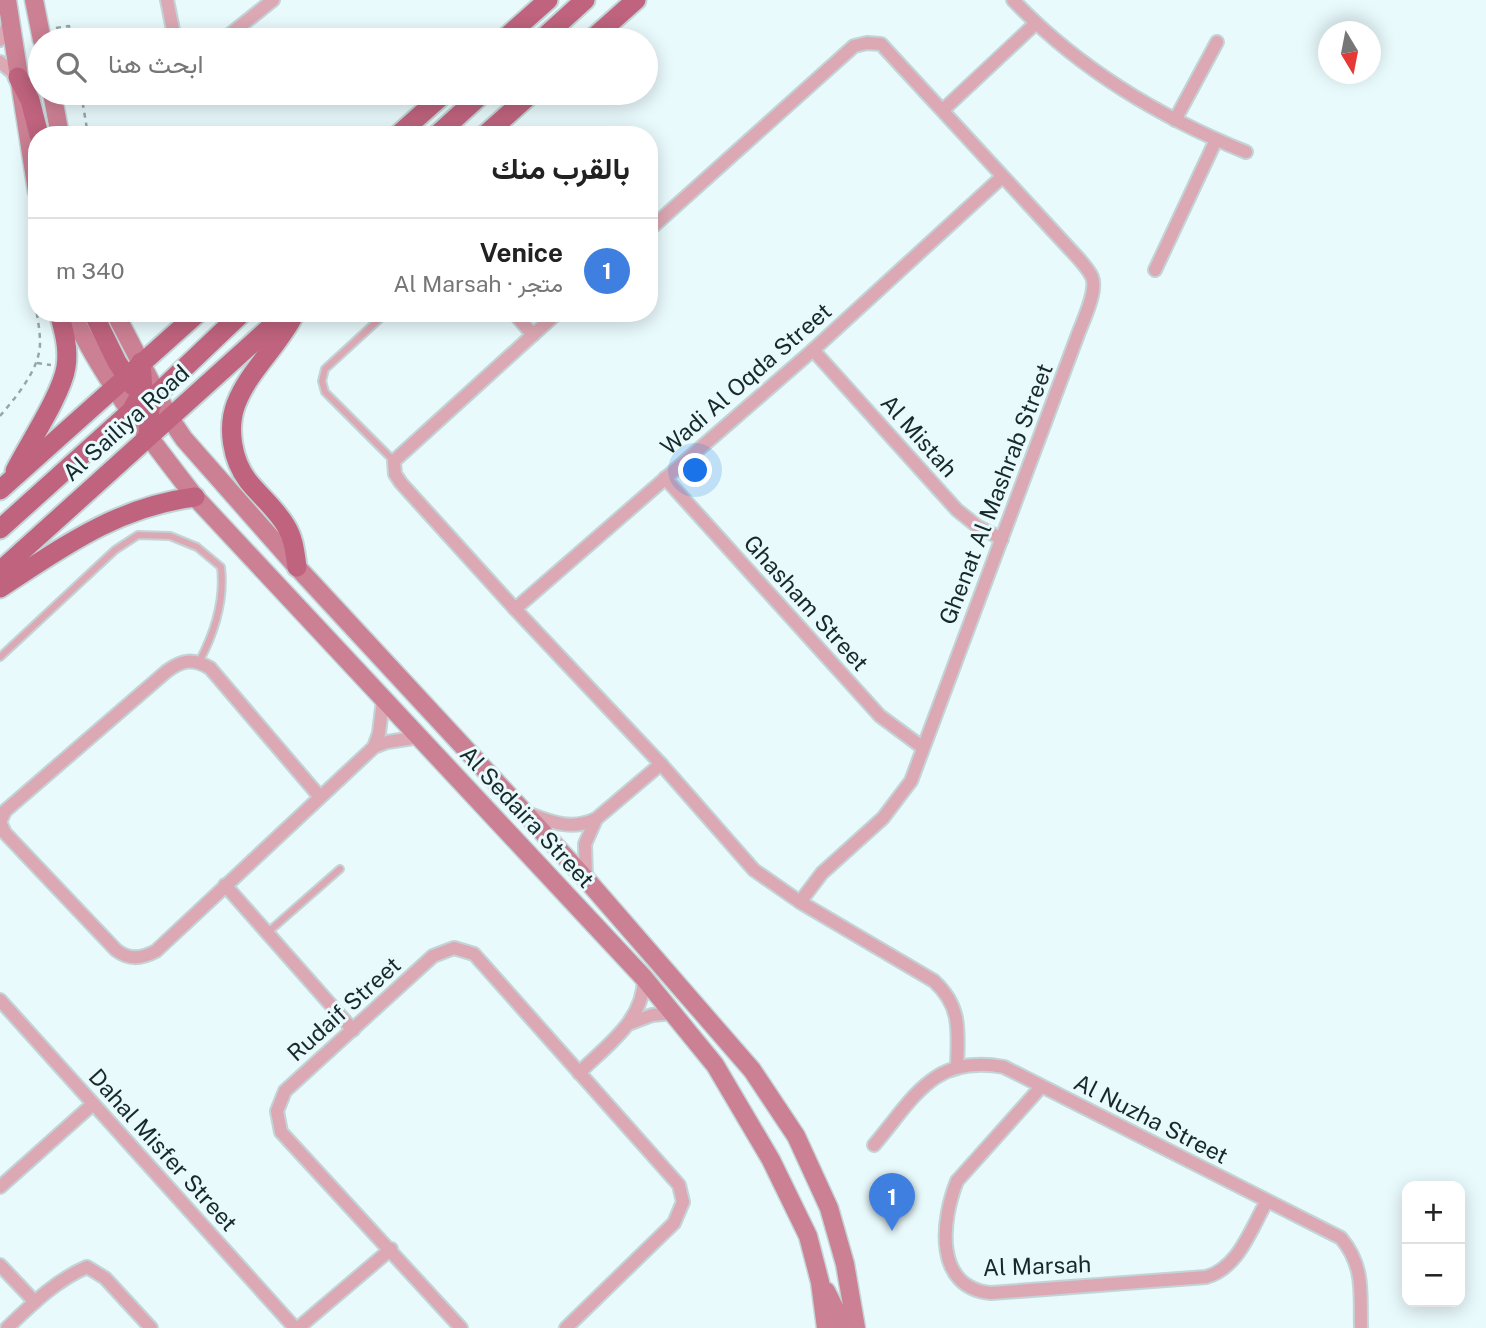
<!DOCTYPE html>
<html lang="ar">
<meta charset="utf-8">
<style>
body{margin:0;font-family:"Public Sans",Vazirmatn,sans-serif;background:#f2f2f2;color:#222;direction:rtl}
.controls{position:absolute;right:21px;bottom:21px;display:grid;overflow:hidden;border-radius:14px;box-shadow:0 4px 18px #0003}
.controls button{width:63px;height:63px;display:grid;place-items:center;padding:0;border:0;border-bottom:2px solid #e0e0e0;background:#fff;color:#222;font:35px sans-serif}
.compass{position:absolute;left:1318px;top:21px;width:63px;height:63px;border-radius:50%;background:#fff;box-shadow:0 4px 18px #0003;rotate:170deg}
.you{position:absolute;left:696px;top:471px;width:24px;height:24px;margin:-18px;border:5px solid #fff;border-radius:50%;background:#1a73e8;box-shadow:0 0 0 10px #1a73e833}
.badge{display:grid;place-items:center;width:46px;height:46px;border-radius:50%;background:#c73b6e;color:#fff;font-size:23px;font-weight:700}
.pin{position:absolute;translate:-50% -58px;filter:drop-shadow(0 2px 4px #0008)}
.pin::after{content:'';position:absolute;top:37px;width:24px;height:21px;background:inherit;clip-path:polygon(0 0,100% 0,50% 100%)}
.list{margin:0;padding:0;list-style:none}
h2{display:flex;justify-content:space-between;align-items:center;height:91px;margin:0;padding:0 28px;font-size:30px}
h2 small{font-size:23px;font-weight:400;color:#767676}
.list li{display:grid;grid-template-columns:46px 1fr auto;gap:21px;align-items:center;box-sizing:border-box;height:105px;padding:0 28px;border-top:2px solid #e0e0e0}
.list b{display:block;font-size:26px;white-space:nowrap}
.list p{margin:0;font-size:23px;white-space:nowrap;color:#767676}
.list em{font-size:23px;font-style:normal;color:#767676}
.icon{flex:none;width:38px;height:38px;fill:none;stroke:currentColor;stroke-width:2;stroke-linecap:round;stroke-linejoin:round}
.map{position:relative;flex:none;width:1486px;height:1328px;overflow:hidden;direction:ltr}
.search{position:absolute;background:#fff;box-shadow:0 4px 18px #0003;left:28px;top:28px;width:630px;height:77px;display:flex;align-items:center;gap:18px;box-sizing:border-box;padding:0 24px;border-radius:38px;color:#767676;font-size:26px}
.panel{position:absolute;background:#fff;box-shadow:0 4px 18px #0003;left:28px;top:126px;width:630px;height:196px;border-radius:28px;direction:rtl}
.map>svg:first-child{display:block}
</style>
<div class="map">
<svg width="1486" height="1328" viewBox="0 0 1486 1328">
<rect width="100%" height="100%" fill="#e9fafc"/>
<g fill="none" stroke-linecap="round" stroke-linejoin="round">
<g stroke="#c3d4d6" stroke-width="10">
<g id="lane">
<polyline points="386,313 325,369 322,381 325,392 394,461"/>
<path d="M0,657L115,550L138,535L170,536L197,547L221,567C225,601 215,632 199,662"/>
<polyline points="267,933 340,869"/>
</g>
</g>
<g stroke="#c3d4d6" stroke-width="16">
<g id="street">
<polyline points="167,0 175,40"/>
<path d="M1013,0C1079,69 1159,117 1246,152"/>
<polyline points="0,40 7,27 9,19"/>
<polyline points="223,40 273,0"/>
<polyline points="0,62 18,77"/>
<polyline points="943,110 1036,23"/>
<polyline points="1175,120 1217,42"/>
<path d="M649,230L854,46L867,43L881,44L1067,246C1075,255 1087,266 1092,277C1098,291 1082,323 1077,337L911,781L883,818L822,873L800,902"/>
<polyline points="1155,270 1216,140"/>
<polyline points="514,313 533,335"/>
<path d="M557,313L394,461L395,474L401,483L515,609L661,764L754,870L800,902L934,981C962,1007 958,1031 957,1066"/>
<polyline points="813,350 957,510 977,526 1002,539"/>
<polyline points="665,478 880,716 922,747"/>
<polyline points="515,609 813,350 1002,177"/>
<polyline points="374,747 379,733 383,700"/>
<path d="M320,797L210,668C193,658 182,660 167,671L5,811L0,822L5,833L116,950C129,960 141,959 156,951L374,747L387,742L420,737"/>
<path d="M527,813C551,822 571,831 596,819L661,764"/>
<polyline points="586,879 585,844 596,819"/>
<polyline points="225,885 353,1030"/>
<polyline points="0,1000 295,1328"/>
<polyline points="631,1023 652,1015 674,1013"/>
<path d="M579,1073C607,1045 644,1021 644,978"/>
<path d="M1041,1087L957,1181C941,1221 934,1288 991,1293L1206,1277C1239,1268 1251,1228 1267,1201"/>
<path d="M874,1145C914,1098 933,1054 1004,1067L1341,1238C1365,1267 1360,1292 1361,1328"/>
<polyline points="0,1187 93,1104"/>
<polyline points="0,1265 35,1302"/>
<path d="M7,1328C31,1305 56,1280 87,1267L105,1278L151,1328"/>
<polyline points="298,1328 391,1249"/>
<polyline points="461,1328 281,1132 277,1111 285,1091 433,956 454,948 474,954 679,1185 683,1202 674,1223 566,1328"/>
</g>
</g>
<g stroke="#c3d4d6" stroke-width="21">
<g id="secondary">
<polyline points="7,0 37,191"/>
<polyline points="34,0 42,40"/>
<polyline points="52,93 60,135"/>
<path d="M72,313C103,380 150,439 195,497L644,978L715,1065L771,1160L808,1236L820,1282L826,1328"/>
<polyline points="115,313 169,417 184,439 297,567 586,879 752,1070 796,1136 829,1208 845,1264 856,1328"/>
<polyline points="826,1291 838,1315 841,1328"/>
</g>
</g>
<g stroke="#c3d4d6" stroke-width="23">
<g id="primary">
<polyline points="503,40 548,0"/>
<polyline points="541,40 585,0"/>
<polyline points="591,40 636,0"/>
<polyline points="18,77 30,100 39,135"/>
<polyline points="398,135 445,93"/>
<polyline points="437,135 483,93"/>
<polyline points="485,135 532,93"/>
<polyline points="93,313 117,362 133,386"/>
<path d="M295,313C279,346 249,370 236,404C227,428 232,460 248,481C260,496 276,509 286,526C294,539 295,553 297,567"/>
<polyline points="148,437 150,408 157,394 242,313"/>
<path d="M15,471C28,445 62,394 66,367C69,349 64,331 59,313"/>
<polyline points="0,490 198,313"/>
<polyline points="0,529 131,411 143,390 141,362"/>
<polyline points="0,571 286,313"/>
<path d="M0,588C64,546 117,507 195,497"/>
</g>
</g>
<g stroke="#96a7a9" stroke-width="2.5" stroke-dasharray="5 5" stroke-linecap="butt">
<polyline points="56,28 69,26 72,40"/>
<polyline points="81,93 88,135"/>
<polyline points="37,363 51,365"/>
<path d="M0,416C16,397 40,369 40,343C40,325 35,306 32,288L37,287"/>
</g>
<use href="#lane" stroke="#dca8b4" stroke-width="6"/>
<use href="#street" stroke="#dca8b4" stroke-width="12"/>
<use href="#secondary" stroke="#cc8094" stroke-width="18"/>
<use href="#primary" stroke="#bf637e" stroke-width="19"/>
</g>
<g text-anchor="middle" stroke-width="6" stroke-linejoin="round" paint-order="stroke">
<g font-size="23" fill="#18292b" stroke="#e9fafc">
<text transform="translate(746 379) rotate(-41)" y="8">Wadi Al Oqda Street</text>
<text transform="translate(126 423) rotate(-42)" y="8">Al Sailiya Road</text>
<text transform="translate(919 436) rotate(48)" y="8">Al Mistah</text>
<text transform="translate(996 494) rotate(-69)" y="8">Ghenat Al Mashrab Street</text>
<text transform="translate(806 603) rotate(48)" y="8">Ghasham Street</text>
<text transform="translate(527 817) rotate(47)" y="8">Al Sedaira Street</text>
<text transform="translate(344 1009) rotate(-42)" y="8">Rudaif Street</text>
<text transform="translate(1151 1119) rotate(27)" y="8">Al Nuzha Street</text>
<text transform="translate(163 1150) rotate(48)" y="8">Dahal Misfer Street</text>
<text transform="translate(1037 1266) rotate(-2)" y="8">Al Marsah</text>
</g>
</g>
</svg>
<div class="controls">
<button>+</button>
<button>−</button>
</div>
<svg class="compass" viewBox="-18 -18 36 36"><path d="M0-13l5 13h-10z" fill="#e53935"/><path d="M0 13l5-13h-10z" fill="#767676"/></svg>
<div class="you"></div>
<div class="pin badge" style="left:892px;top:1231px;background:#3f7fe0">1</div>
<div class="search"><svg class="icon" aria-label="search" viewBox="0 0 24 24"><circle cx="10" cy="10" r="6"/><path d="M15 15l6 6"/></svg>ابحث هنا</div>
<section class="panel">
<h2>بالقرب منك<small></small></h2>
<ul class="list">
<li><span class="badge" style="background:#3f7fe0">1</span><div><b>Venice</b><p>متجر · Al Marsah</p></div><em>340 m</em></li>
</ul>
</section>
</div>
